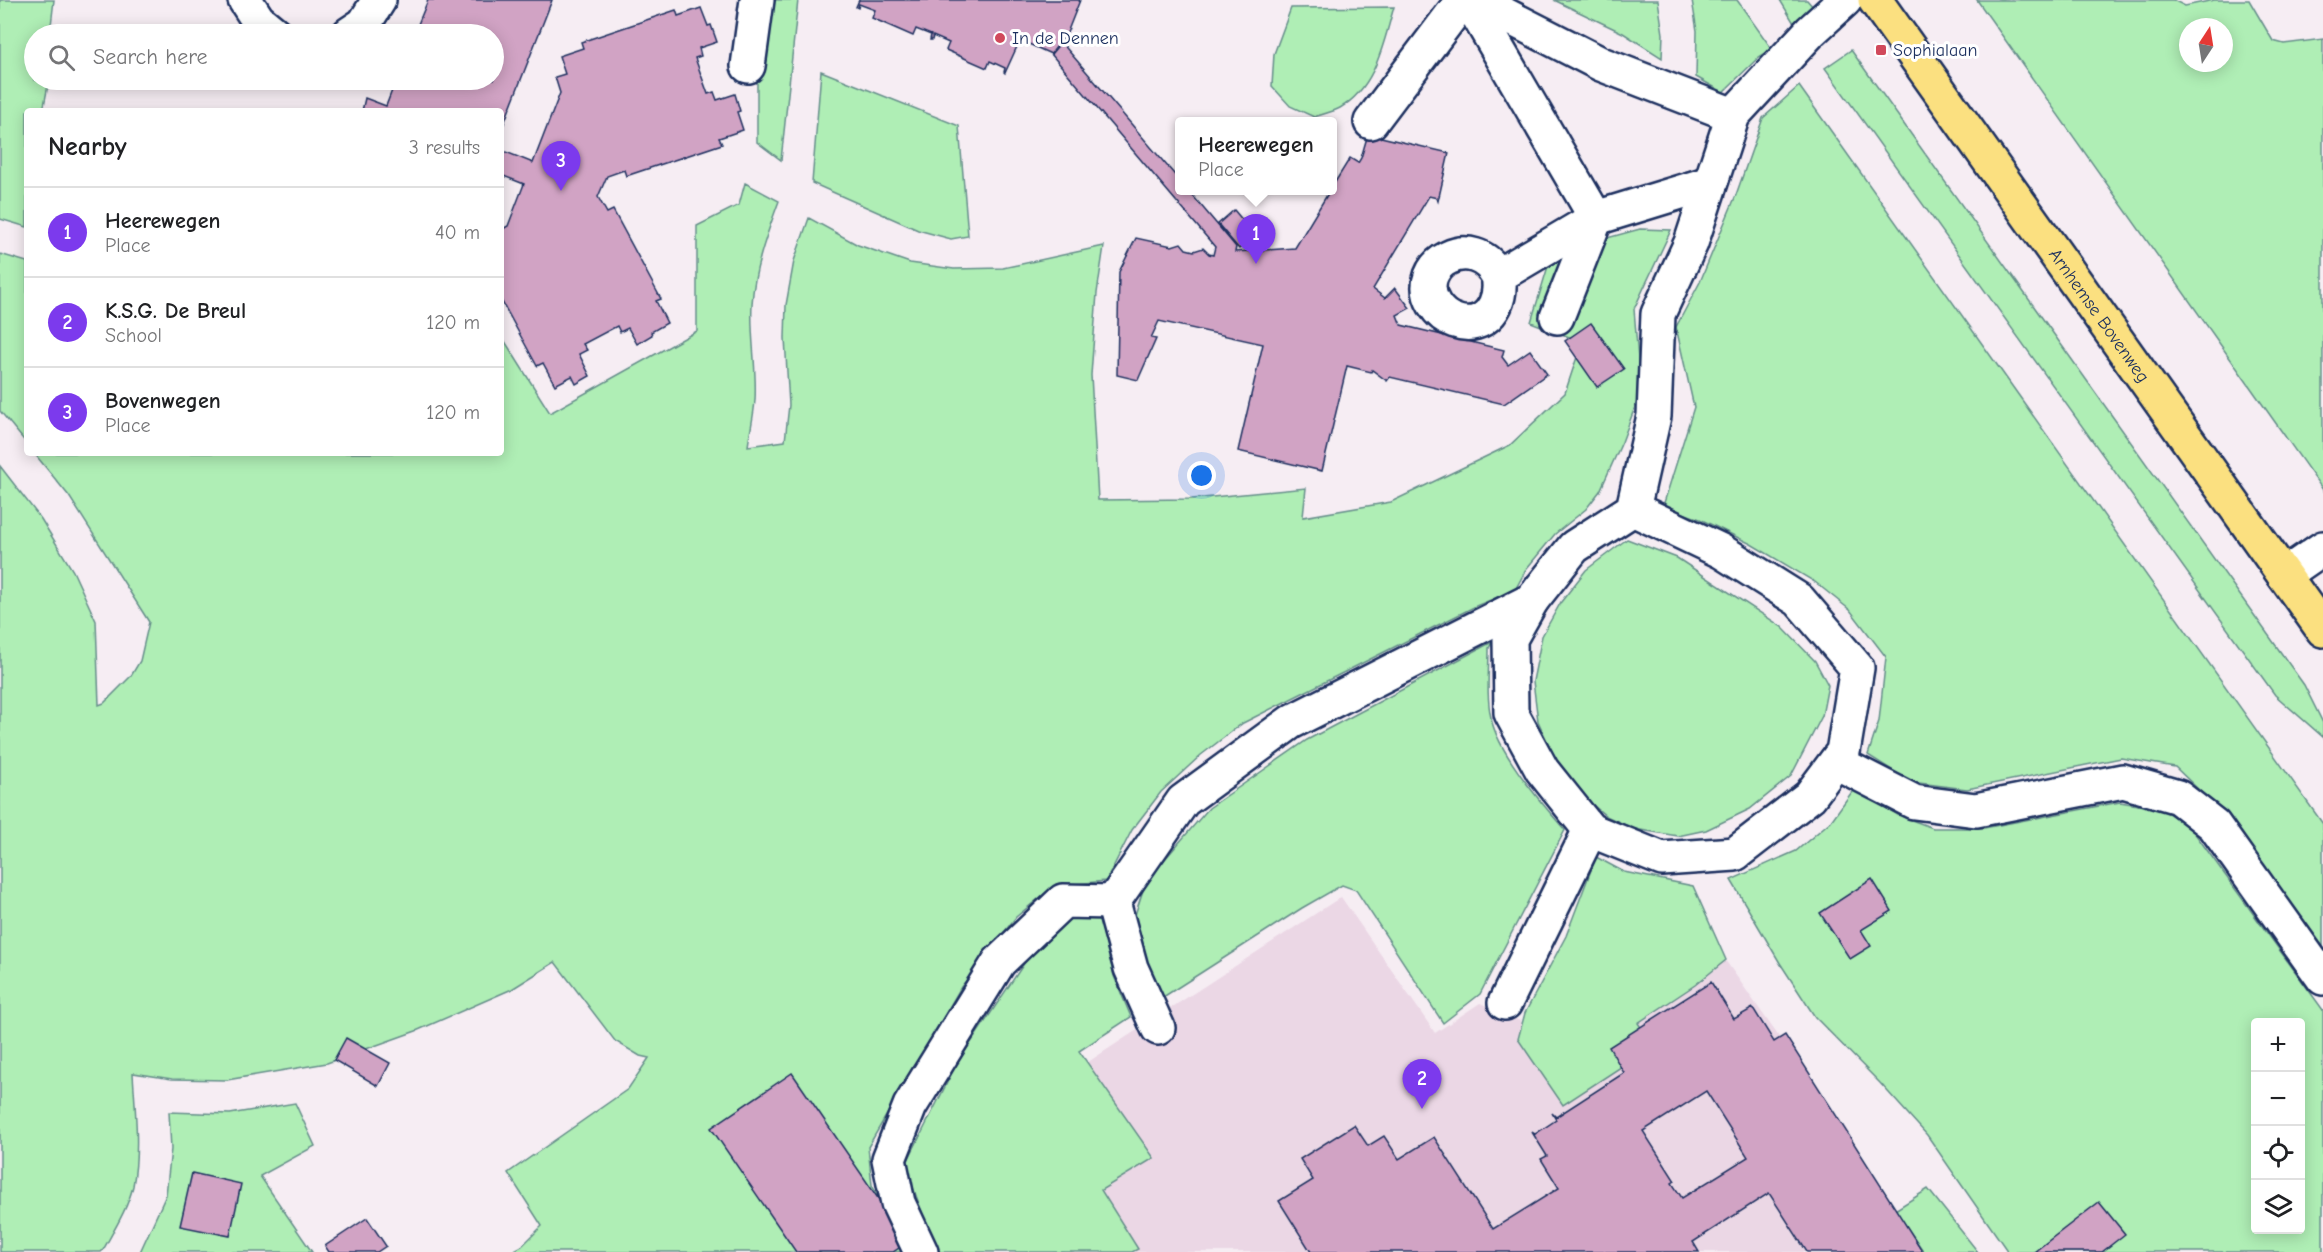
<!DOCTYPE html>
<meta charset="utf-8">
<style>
body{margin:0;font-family:"Comic Neue",sans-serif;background:#f2f2f2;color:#202124}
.controls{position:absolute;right:18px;bottom:18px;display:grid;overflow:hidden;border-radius:6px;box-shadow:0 3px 15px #0003}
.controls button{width:54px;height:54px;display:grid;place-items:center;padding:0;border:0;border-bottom:2px solid #e0e0e0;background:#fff;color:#202124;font:30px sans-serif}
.compass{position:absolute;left:2179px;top:18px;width:54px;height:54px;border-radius:50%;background:#fff;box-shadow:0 3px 15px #0003;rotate:12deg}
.you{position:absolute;left:1202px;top:476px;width:21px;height:21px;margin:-15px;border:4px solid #fff;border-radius:50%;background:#1a73e8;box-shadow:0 0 0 9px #1a73e833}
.badge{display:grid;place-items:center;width:39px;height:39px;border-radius:50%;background:#7c3aed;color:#fff;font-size:20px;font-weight:700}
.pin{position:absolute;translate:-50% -50px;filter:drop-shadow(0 2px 3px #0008)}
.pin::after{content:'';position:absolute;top:32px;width:21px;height:18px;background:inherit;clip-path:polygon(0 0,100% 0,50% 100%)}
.popup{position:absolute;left:1175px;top:117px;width:162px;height:78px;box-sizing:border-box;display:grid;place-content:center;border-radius:6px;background:#fff;filter:drop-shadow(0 2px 4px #0005);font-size:20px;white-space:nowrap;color:#757577}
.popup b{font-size:22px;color:#202124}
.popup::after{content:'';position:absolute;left:50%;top:100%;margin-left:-12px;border:12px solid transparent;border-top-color:#fff}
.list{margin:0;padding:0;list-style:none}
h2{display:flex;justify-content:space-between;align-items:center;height:78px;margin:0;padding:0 24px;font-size:26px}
h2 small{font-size:20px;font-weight:400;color:#757577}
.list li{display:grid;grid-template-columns:39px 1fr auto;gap:18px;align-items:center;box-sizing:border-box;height:90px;padding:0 24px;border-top:2px solid #e0e0e0}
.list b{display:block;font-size:22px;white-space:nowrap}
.list p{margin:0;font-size:20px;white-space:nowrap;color:#757577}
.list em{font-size:20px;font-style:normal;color:#757577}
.icon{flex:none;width:33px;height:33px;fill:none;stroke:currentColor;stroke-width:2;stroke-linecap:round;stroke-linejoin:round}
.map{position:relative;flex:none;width:2323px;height:1252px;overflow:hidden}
.search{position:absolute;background:#fff;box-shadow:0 3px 15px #0003;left:24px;top:24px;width:480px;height:66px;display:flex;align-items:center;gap:15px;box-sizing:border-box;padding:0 21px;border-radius:33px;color:#757577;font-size:22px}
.panel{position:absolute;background:#fff;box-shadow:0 3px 15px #0003;left:24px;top:108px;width:480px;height:348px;border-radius:6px}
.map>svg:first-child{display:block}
</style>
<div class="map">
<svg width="2323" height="1252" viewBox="0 0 2323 1252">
<rect width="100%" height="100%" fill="#f6edf3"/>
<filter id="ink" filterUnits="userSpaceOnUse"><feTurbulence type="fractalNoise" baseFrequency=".0167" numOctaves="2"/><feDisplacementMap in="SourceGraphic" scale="12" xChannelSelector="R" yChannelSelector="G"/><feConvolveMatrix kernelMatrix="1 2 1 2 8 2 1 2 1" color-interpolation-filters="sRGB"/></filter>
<g filter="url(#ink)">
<polygon fill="#ebd7e5" points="1341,897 1435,1033 1480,1003 1529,1025 1695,917 1784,1044 1924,1252 971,1252 918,1173"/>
<g fill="#afeeb5" stroke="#658e8a" stroke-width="1.5" fill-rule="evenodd">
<polygon points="0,0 54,0 50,34 34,34 34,80 49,80 43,111 27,111 27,227 0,219"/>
<polygon points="767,0 798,0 781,160 757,142 757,80 765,35"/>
<polygon points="1554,0 1658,0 1663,34 1662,58 1623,33"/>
<polygon points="1692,0 1737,0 1772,49 1759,57 1723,92 1696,77 1697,31"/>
<polygon points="1780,0 1807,0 1820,15 1798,30"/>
<path d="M1977,0H2173L2185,6L2214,0H2249L2273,41L2284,44L2323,39V490ZM2188,27H2224V63H2188Z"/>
<path d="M1394,7C1383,44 1376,87 1340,108C1333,112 1322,114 1314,117L1290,106L1272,86L1274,54L1291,8Z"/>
<polygon points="1851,50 2304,685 2323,723 2323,737 2275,695 1825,68"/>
<polygon points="821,71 959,126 968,236 951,239 918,230 812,183"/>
<polygon points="1799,86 2323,824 2323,950 2227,817 2175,767 2121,758 1967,789 1911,782 1868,755 1879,721 1886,657 1850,610 1815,582 1751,544 1700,519 1663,506 1694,407 1676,327 1700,282 1736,195 1763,118"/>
<path d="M745,183L779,201C767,234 754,268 752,304C750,336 757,368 755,400C754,415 750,431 748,446L785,441L789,405L785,338L786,305L794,261L809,218L858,245L910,263L954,269L1003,268L1104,246L1097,293L1091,375L1098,500L1192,499L1306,488L1303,517L1391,502L1510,445L1565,393L1582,342L1531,322L1552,253L1640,229L1671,230L1634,309L1639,372L1638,399L1622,442L1600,491L1586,509L1555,534L1527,568L1515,590L1476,606L1243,723L1201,755L1161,792L1132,830L1106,881L1054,886L1016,917L961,987L868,1147L872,1185L905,1252H511L522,1246L542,1226L508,1173L628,1089L649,1058L640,1056L615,1041L555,962L512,989L416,1031L327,1063L227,1080L172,1079L133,1073C135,1110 140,1149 133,1186C128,1208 114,1230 103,1250L101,1252H0V466L41,519L73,571L96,621L99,705L104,703L131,676L140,661L149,622L69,496L34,453H501V335L550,413L697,331V226L739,205Z"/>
<polygon points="0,254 27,262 27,444 0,411"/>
<polygon points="1627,539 1677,558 1782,627 1815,661 1828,685 1822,716 1791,776 1750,809 1706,830 1678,836 1634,829 1606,816 1574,789 1553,754 1538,721 1533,681 1542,636 1561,602 1586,570"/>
<path d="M1492,642L1489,648C1489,671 1486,695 1491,718C1498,753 1541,803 1565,830L1480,994L1443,1023L1356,890L1342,885L1302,908L1160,999L1133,921L1146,881L1209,808L1307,740Z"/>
<path d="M1854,789L1898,815L1933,828H1984L2120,802L2162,809L2191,828L2323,1010V1252H2008L1927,1135L1880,1083L1815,1017L1780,963L1731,880L1796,851L1831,821ZM2256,1022H2300V1230H2256Z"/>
<polygon points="1596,857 1624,872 1693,886 1726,960 1695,985 1638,1023 1653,1046 1563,1105 1518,1039 1525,1013 1566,936"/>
<polygon points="1071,915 1100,916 1114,976 1131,1017 1079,1051 1154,1158 1101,1190 1138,1249 1132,1252 937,1252 905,1166 956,1065 1025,962 1049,931"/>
<polygon points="295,1103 315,1146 260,1176 312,1252 140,1252 166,1195 171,1149 169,1112 230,1114"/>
<polygon points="1928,1189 1978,1252 1924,1252 1895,1210"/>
</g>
<g fill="#d1a3c4" stroke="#1b2f5e" stroke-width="1.5" fill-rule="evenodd">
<polygon points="428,0 552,0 501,131 501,111 362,111 365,98 386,106 396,80 494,80 494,34 414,34"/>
<polygon points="859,0 1080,0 1067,33 1051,54 1020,40 1005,73 1004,72 1005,68 990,61 987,68 946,50 949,43 933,36 932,40 930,40 931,35 916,29 913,36 872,18 875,10 859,4 858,8 856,7"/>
<polygon points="701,8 708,26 711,25 717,42 699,48 701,56 695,58 708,94 714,92 717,100 735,94 740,111 737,112 743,130 719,138 722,144 626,176 624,170 607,176 598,197 607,213 613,210 661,299 656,301 667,323 651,332 652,335 637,344 628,328 620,332 617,326 583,344 587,350 579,354 590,376 576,384 572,376 555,385 543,363 537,366 501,300 501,230 508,226 524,184 501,175 501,150 533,163 560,93 555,77 565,74 559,56 583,48 581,42 676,10 678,16"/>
<polygon points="1061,42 1180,181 1180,190 1188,190 1236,247 1235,252 1295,248 1330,190 1332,190 1332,187 1350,158 1358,163 1361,158 1368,134 1449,153 1438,201 1437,198 1429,196 1373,289 1385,298 1395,288 1410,308 1397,315 1401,325 1504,350 1502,357 1508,365 1530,350 1547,374 1504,404 1390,377 1387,381 1372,370 1371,372 1347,366 1322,471 1238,451 1263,344 1159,321 1151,338 1156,339 1138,380 1117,375 1119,272 1136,238 1172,246 1181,243 1186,249 1194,251 1203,248 1209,254 1213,255 1215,247 1051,54"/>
<polygon points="1234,210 1255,235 1239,249 1218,224"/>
<polygon points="1591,323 1624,369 1597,387 1565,341"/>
<polygon points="1872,879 1892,911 1861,930 1871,946 1850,959 1820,913"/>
<path d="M1711,982L1734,1019L1753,1008L1774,1042L1785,1035L1923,1252H1807L1769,1193L1693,1242L1699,1252H1311L1279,1201L1313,1180L1300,1159L1354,1125L1368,1146L1384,1136L1399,1159L1434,1137L1493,1229L1559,1188L1541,1159L1547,1156L1532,1132L1535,1134L1556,1120L1552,1113L1556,1117L1624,1073L1609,1047ZM1706,1091L1748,1157L1682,1198L1672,1183L1675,1181L1643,1131Z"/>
<polygon points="346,1038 390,1063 378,1086 334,1060"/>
<polygon points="792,1073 908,1242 893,1252 796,1252 711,1128"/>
<polygon points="192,1173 241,1184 230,1236 180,1226"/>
<polygon points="2099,1202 2125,1234 2102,1252 2034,1252"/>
<polygon points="367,1218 386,1246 377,1252 329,1252 325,1246"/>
</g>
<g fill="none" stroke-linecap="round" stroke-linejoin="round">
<g stroke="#1b2f5e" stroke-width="38">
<g id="minor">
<polyline points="245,0 258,20 275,34"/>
<polyline points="1469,0 1596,218 1557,317"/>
<polyline points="1476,0 1601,64 1733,115"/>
<polyline points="349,34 364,24 379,0"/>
<polyline points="748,66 757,0"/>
<polyline points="1371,122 1463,0"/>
<path d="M1498,276C1474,230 1411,264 1434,304C1439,312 1446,318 1455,321C1485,332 1504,303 1498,276L1596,218L1710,183"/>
<polyline points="2284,575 2323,548"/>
<polyline points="1532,600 1510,639 1511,713 1542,770 1590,830 1662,859 1735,854 1810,796 1843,752 1857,668 1799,600 1721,551 1633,509"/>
<polyline points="1836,762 1914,802 1976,810 2123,781 2178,797 2214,825 2323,978"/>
<polyline points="1113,902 1131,968 1158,1028"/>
<polyline points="1505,1003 1590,830"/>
<polyline points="921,1252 898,1203 889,1159 910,1106 999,962 1063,901 1113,902 1183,801 1291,722 1532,600 1574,547 1633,509 1654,416 1658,314 1691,243 1733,115 1811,31 1845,0"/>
</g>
</g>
<g stroke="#1b2f5e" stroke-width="38">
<g id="major">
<path id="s1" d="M1875,0L2323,630"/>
</g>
</g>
<use href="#minor" stroke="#fff" stroke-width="33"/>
<use href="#major" stroke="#fbe080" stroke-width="33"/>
</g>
</g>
<g fill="#d1495b" stroke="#fff" stroke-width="2">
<circle cx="1000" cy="38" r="6"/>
<rect x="1875" y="44" width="12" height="12" rx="3"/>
</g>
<g text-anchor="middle" stroke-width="6" stroke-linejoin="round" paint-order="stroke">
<g font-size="18" fill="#1b2f5e" stroke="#fff" text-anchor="start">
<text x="1012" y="44">In de Dennen</text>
<text x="1893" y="56">Sophialaan</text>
</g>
<g font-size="18" fill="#1b2f5e" stroke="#fff">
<text dy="6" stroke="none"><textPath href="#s1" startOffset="387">Arnhemse Bovenweg</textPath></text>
</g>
</g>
</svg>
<div class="controls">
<button>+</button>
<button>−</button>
<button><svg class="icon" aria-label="locate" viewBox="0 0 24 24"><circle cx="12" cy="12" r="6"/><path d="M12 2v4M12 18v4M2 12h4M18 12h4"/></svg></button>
<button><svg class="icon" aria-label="layers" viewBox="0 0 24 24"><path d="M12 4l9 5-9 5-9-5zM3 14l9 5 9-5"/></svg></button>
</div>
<svg class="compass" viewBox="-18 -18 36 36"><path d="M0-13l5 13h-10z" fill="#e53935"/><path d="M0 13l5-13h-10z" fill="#757577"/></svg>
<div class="you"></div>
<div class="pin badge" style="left:1256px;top:264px">1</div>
<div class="popup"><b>Heerewegen</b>Place</div>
<div class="pin badge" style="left:1422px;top:1109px">2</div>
<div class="pin badge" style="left:561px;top:191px">3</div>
<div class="search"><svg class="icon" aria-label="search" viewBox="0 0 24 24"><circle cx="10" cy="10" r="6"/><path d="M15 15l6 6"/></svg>Search here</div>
<section class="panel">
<h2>Nearby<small>3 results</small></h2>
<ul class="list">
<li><span class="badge">1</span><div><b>Heerewegen</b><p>Place</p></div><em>40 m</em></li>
<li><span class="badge">2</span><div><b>K.S.G. De Breul</b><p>School</p></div><em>120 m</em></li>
<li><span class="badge">3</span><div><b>Bovenwegen</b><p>Place</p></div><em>120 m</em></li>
</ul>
</section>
</div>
